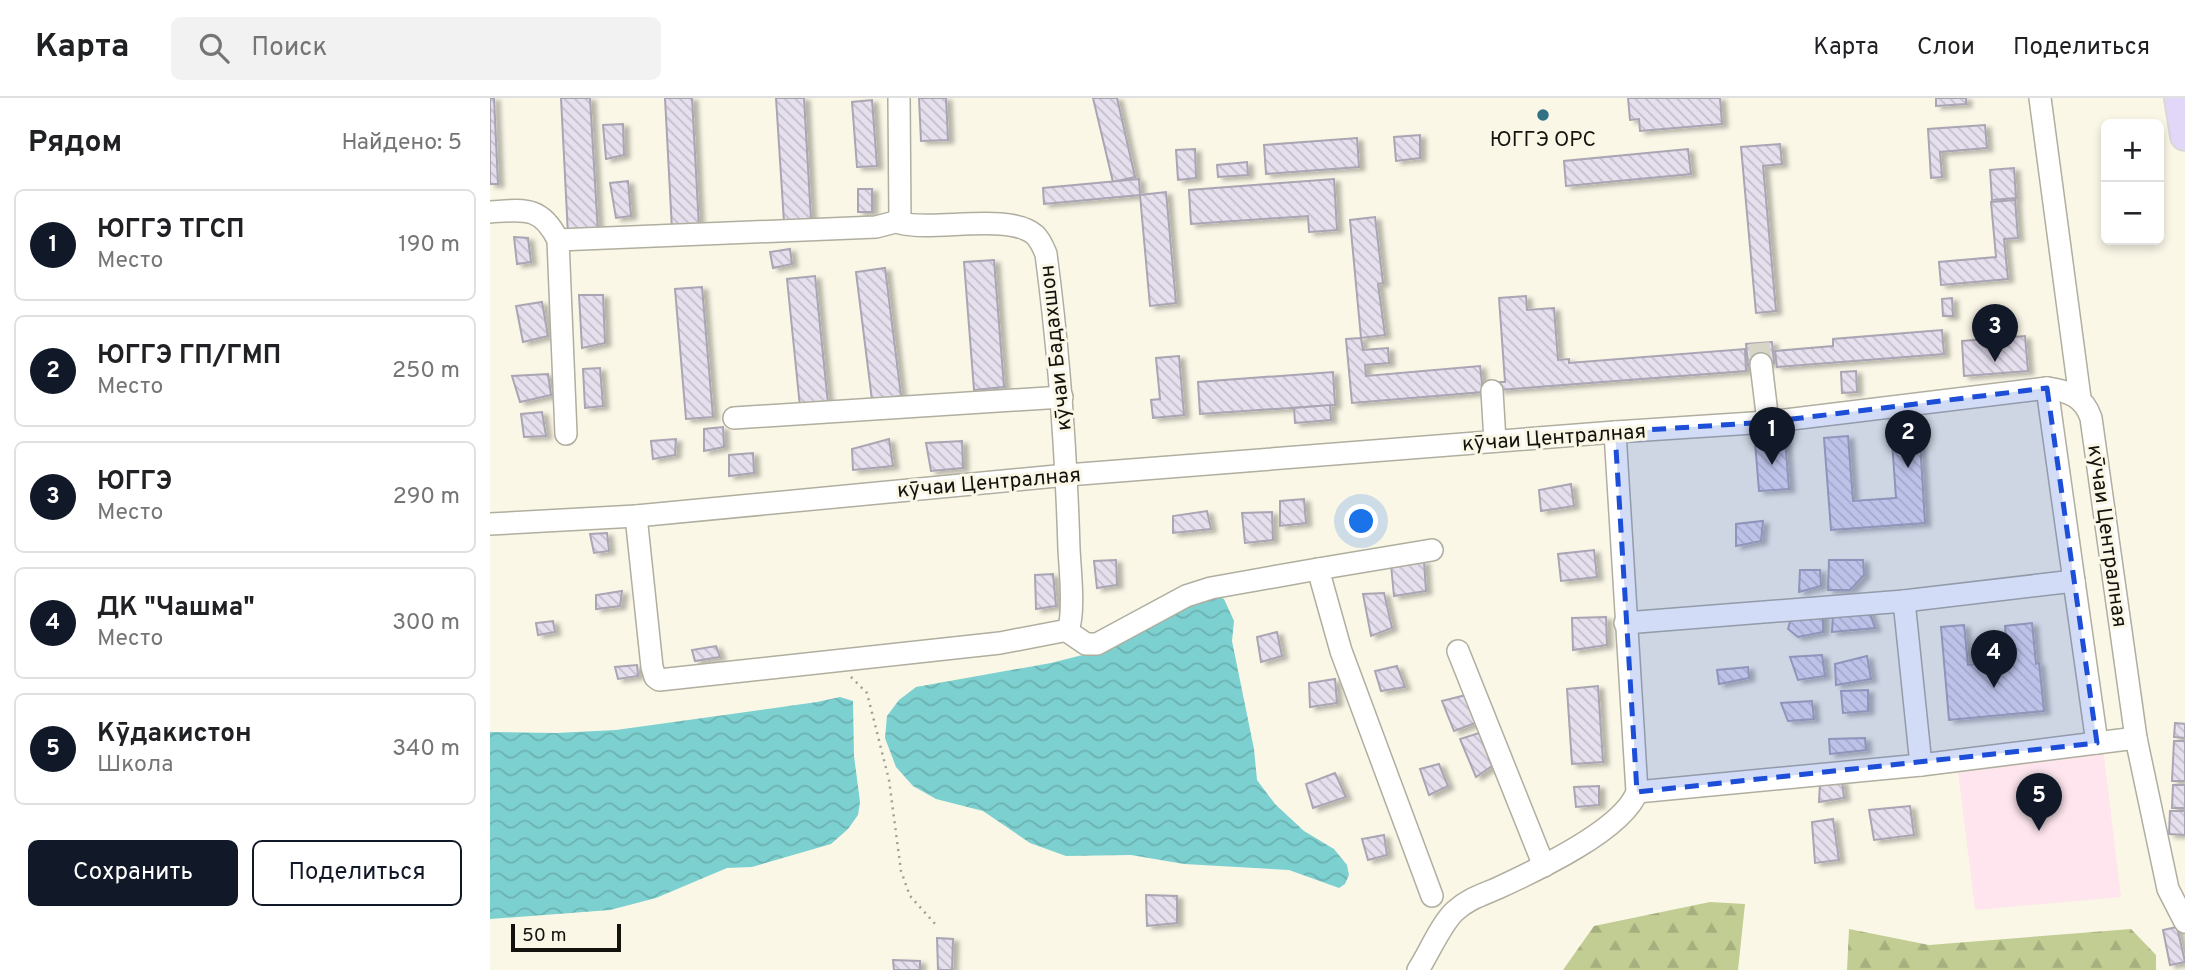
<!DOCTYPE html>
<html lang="ru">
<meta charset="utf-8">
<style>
body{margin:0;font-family:Overpass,sans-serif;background:#f2f2f2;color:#202124}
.controls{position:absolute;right:21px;top:21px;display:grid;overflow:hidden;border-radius:10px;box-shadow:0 4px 10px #0003}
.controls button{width:63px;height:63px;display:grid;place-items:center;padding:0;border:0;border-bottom:2px solid #e0e0e0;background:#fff;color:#202124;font:35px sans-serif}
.scale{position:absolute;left:21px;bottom:18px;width:110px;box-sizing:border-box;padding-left:7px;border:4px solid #13120d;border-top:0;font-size:19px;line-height:24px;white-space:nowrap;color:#13120d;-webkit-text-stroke:5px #faf7e7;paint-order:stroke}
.you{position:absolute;left:872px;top:424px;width:24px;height:24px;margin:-18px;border:5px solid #fff;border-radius:50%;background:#1a73e8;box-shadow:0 0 0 10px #1a73e833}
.badge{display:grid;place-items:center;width:46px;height:46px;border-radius:50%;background:#111827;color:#fff;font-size:23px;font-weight:700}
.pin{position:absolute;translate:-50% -58px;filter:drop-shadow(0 2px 4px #0008)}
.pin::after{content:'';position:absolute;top:37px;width:24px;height:21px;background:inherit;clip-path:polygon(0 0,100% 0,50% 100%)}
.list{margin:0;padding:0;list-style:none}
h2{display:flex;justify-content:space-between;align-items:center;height:91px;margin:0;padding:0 28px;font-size:30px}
h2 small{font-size:23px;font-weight:400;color:#757577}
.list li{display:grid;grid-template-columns:46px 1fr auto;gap:21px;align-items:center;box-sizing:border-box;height:112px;margin:0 14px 14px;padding:0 14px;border:2px solid #e0e0e0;border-radius:10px}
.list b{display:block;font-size:26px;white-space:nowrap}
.list p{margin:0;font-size:23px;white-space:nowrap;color:#757577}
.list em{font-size:23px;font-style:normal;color:#757577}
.actions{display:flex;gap:14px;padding:21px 28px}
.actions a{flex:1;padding:16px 0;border:2px solid #111827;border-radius:10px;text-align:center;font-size:24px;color:#111827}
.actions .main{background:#111827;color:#fff}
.icon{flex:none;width:38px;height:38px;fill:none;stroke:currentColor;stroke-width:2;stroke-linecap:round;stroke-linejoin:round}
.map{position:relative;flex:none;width:1695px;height:872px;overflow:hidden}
header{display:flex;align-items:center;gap:42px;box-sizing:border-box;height:98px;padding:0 35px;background:#fff;border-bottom:2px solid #e0e0e0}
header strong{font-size:33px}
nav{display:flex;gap:38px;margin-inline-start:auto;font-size:24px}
.search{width:490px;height:63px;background:#f2f2f2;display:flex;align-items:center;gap:18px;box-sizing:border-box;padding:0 24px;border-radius:10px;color:#757577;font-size:26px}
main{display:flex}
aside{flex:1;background:#fff}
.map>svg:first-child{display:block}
</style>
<header>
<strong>Карта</strong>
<div class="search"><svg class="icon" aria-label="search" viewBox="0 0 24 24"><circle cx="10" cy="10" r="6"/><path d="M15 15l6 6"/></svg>Поиск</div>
<nav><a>Карта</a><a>Слои</a><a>Поделиться</a></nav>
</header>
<main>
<aside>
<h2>Рядом<small>Найдено: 5</small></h2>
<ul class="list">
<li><span class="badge">1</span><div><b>ЮГГЭ ТГСП</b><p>Место</p></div><em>190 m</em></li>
<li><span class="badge">2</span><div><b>ЮГГЭ ГП/ГМП</b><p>Место</p></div><em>250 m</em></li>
<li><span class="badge">3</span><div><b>ЮГГЭ</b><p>Место</p></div><em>290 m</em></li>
<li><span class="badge">4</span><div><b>ДК &quot;Чашма&quot;</b><p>Место</p></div><em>300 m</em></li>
<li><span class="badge">5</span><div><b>Кӯдакистон</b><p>Школа</p></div><em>340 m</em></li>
</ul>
<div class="actions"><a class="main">Сохранить</a><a>Поделиться</a></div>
</aside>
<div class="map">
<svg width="1695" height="872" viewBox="0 0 1695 872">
<defs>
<pattern id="forest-firs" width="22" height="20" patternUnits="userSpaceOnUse" patternTransform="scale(1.75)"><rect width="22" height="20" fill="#c2cd94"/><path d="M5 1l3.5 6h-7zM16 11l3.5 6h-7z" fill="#a6af7e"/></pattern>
<pattern id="water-waves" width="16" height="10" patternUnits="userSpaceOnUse" patternTransform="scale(1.75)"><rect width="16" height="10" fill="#7dd0d0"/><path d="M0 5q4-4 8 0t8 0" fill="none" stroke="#6bb2b1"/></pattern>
<pattern id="building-back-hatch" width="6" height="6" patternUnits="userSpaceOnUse" patternTransform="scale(1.75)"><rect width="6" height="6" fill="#e5dfee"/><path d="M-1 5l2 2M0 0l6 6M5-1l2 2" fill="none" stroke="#c4becb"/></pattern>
<filter id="shadow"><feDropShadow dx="5.5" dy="3" stdDeviation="2" flood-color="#0004"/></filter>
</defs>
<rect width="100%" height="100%" fill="#faf7e7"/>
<polygon fill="#fee5ee" points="1613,650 1631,799 1485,812 1467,666"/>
<g fill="url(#forest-firs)">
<polygon points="1220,804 1255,806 1248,872 1073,872 1104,828"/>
<polygon points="1359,831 1439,847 1641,831 1666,857 1666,872 1357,872"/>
</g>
<g fill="url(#water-waves)">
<polygon points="717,493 734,501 744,523 742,543 764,651 767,682 785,706 814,733 844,751 857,767 859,777 855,786 849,790 799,772 694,766 641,757 576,758 540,745 493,713 446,701 423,688 406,669 395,640 397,618 409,602 426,589 561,565 612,552"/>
<polygon points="350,599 363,603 364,658 370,704 368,717 358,731 341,746 262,769 237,770 166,800 120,812 0,821 0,634 66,635 126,632 327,604"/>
</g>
<g fill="url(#building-back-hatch)" stroke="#aaa5b3" stroke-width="2" filter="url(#shadow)">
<polygon points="0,0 4,0 8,86 0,86"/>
<polygon points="71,0 100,0 108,135 78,137"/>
<polygon points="175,0 202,0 209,130 182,132"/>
<polygon points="286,0 314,0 321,122 294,124"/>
<polygon points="429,0 456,0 458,42 431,43"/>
<polygon points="603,0 627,0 645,79 623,84"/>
<polygon points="1138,0 1230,0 1232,26 1150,33 1149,21 1140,22"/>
<polygon points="1446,0 1476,0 1476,6 1446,8"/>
<polygon points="382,2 387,68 367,69 362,4"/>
<polygon points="133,26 134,57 116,61 113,27"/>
<polygon points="1495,27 1497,50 1450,54 1452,79 1441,80 1438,31"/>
<polygon points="930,37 930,60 906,63 904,39"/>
<polygon points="867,40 869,69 776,76 774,47"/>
<polygon points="1290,46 1292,66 1273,68 1286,213 1266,215 1251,49"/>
<polygon points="705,51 706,80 688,82 686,52"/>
<polygon points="1198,51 1201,76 1076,88 1074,63"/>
<polygon points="757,64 758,77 728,79 727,67"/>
<polygon points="1524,70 1526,100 1502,102 1500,72"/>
<polygon points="649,81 650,97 554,106 553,90"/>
<polygon points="844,81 847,132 819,134 818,118 701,126 699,92"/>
<polygon points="138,83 141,118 126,120 120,85"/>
<rect x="368" y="91" width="14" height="23"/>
<polygon points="676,94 686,205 660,208 650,97"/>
<polygon points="1525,102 1528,140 1514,141 1518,181 1451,187 1449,164 1506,159 1501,104"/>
<polygon points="885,119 893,185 888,186 895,237 871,240 860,122"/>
<polygon points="24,139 38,140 41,164 27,166"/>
<polygon points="300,151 302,166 283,170 280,154"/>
<polygon points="504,162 514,289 484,292 474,164"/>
<polygon points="395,170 411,298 382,302 366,174"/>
<polygon points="325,178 338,306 310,309 297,181"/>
<polygon points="212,189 223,319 196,321 185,191"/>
<polygon points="89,197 113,197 115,245 92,250"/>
<polygon points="1036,198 1037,212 1064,210 1068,262 1079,261 1079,265 1255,251 1256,273 1009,292 1009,284 1015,284 1009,200"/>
<polygon points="1462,200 1463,218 1453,218 1452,201"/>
<polygon points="52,204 58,238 33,244 26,208"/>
<polygon points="1452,232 1454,256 1287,269 1285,253 1343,248 1343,241"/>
<polygon points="1535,238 1538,273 1474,278 1472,243"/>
<polygon points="871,240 873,252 898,250 899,265 875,267 876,278 990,268 993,294 862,305 856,241"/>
<polygon points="1282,244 1284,265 1258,267 1256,246"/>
<polygon points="689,258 694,317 663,320 661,302 670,301 666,260"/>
<polygon points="110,270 113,308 95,310 93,271"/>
<polygon points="1366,273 1367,294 1352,295 1351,274"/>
<polygon points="843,274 845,307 710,316 708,284"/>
<polygon points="58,276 61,297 30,304 22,278"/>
<polygon points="840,307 841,322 805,325 804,310"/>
<polygon points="52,314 56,338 34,339 31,316"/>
<polygon points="1429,327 1435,425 1341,432 1334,340 1358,338 1363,403 1406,400 1401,329"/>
<polygon points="233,329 234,349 214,353 214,331"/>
<polygon points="186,341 185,357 163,361 161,343"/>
<polygon points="399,341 403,368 363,372 362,351"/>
<polygon points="1295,341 1299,391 1269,393 1265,344"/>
<polygon points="472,343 473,370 441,373 436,345"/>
<polygon points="263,355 264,375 239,378 239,357"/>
<polygon points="1081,386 1084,408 1051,413 1049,392"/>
<polygon points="814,401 816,425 790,428 790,403"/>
<polygon points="717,413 721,431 683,435 683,418"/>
<polygon points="782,414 783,442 755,445 752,415"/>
<polygon points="1273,423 1271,443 1246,448 1246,426"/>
<polygon points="117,435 119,453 104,455 100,436"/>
<polygon points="1104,452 1107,479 1071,483 1068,456"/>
<polygon points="626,462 627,487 607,490 604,463"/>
<polygon points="1339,462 1373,462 1374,477 1360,492 1338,492"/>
<polygon points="934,463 936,493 904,498 901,467"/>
<polygon points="1310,472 1330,472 1331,488 1309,494"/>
<polygon points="563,476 566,508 546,511 545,477"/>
<polygon points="132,493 130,508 106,511 106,497"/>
<polygon points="894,495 902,530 881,538 873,496"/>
<polygon points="1378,510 1385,530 1342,534 1343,515"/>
<polygon points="1333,513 1333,534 1308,539 1298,531 1302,517"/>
<polygon points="1116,519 1117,547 1083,552 1082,520"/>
<polygon points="63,523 65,534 48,537 46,525"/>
<polygon points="1542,525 1546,566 1549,565 1554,613 1459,622 1451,529 1474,527 1478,567 1518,563 1515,528"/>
<polygon points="787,534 792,558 771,564 767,539"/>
<polygon points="226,548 230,559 205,563 202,552"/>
<polygon points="1332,557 1335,578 1308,582 1300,559"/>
<polygon points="1377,558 1381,581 1346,587 1345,566"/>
<polygon points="147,567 148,578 128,581 125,569"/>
<polygon points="907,568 915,589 891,593 885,573"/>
<polygon points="1258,569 1259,580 1229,586 1227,572"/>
<polygon points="845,581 847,605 820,609 819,585"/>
<polygon points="1108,588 1113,664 1082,666 1077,591"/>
<polygon points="1378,592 1378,613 1353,615 1351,593"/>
<polygon points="976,597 988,624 964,633 952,603"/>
<polygon points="1322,603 1324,621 1298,623 1291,605"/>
<polygon points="1685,625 1695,626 1695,640 1684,639"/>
<polygon points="989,635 1002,668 986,679 970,641"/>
<polygon points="1375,640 1376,652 1340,656 1339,641"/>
<polygon points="1684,643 1695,643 1695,683 1682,683"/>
<polygon points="949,666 958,688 939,697 930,671"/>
<polygon points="845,675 856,699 823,710 816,686"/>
<polygon points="1352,683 1354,700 1329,704 1330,685"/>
<polygon points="1683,687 1695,687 1695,710 1682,710"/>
<polygon points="1109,688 1109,707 1086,709 1084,689"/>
<polygon points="1420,708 1424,737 1384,742 1379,712"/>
<polygon points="1680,713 1695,713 1695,737 1679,736"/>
<polygon points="1343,721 1349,762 1325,765 1322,724"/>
<polygon points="894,737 897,757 878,762 872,741"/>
<polygon points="656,797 687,798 687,825 657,828"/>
<polygon points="1687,829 1695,864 1680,867 1673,832"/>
<polygon points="447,840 463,841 462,872 448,872"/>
<polygon points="403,862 430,863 430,872 404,872"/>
</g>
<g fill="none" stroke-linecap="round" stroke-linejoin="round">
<polyline stroke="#d7d5c6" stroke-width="21" stroke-dasharray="21 10" stroke-linecap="butt" points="1269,245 1271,266"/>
<g stroke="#b0ae9f" stroke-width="24">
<g id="minor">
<polyline points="1550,0 1590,300"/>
<path d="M0,114C33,112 51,107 68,142L76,336"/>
<polyline points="68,142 386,129 409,123"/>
<polyline points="1271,266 1278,324"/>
<polyline points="1557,290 1584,483"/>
<polyline points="1002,293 1005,343"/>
<polyline points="244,320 572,299"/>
<path d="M146,418L162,569L165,579L169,582L510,545L578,532C585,514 580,472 579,451C576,352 569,254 556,156C553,149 551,143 545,137C519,114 444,134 410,125L409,0"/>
<path d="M0,426L146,418L577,377L1125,334L1278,324L1557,290C1579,293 1594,299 1601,320L1646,640L1678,791L1695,824"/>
<polyline points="942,452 828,471 851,553 942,798"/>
<polyline points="1414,503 1584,483 1607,645"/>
<polyline points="1135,525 1414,503 1431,667"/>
<polyline points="577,533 596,546 607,546 696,498 721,490 828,471"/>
<polyline points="968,553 1054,768"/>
<polyline points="1147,694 1431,667 1646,640"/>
<path d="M928,872C939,855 951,826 965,813C978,801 992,797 1008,790C1045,773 1133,732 1147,694L1125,334"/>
</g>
</g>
<g stroke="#d9d9d8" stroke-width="32">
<polyline id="major" points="1689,0 1695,38"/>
</g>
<polyline stroke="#a19f93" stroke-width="2.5" stroke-dasharray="2 5" stroke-linecap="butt" points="361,579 377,595 399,682 411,773 420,798 447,828"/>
<use href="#minor" stroke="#fff" stroke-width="21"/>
<use href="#major" stroke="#e2d7f9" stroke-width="28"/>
</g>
<path fill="#1d4ed8" fill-opacity="0.2" stroke="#1d4ed8" stroke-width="5" stroke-dasharray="14 9" stroke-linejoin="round" d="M1557,290L1607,645L1147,694L1125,334L1278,324Z"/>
<circle fill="#327185" stroke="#faf7e7" stroke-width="2.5" cx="1053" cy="17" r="7"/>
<g text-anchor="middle" stroke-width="6" stroke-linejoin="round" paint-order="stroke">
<g font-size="21" fill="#13120d" stroke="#faf7e7">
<text x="1053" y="48">ЮГГЭ ОРС</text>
</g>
<g font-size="21" fill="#13120d" stroke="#faf7e7">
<text transform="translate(565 250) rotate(-96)" y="7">кӯчаи Бадахшон</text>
<text transform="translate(1064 339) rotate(-4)" y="7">кӯчаи Централная</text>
<text transform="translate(499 384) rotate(-5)" y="7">кӯчаи Централная</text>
<text transform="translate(1618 438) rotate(82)" y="7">кӯчаи Централная</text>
</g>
</g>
</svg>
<div class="controls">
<button>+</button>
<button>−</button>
</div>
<div class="scale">50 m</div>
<div class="you"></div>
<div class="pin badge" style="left:1282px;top:367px">1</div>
<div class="pin badge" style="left:1418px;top:370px">2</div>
<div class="pin badge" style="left:1505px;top:264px">3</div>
<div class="pin badge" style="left:1504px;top:590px">4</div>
<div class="pin badge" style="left:1549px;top:733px">5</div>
</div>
</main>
